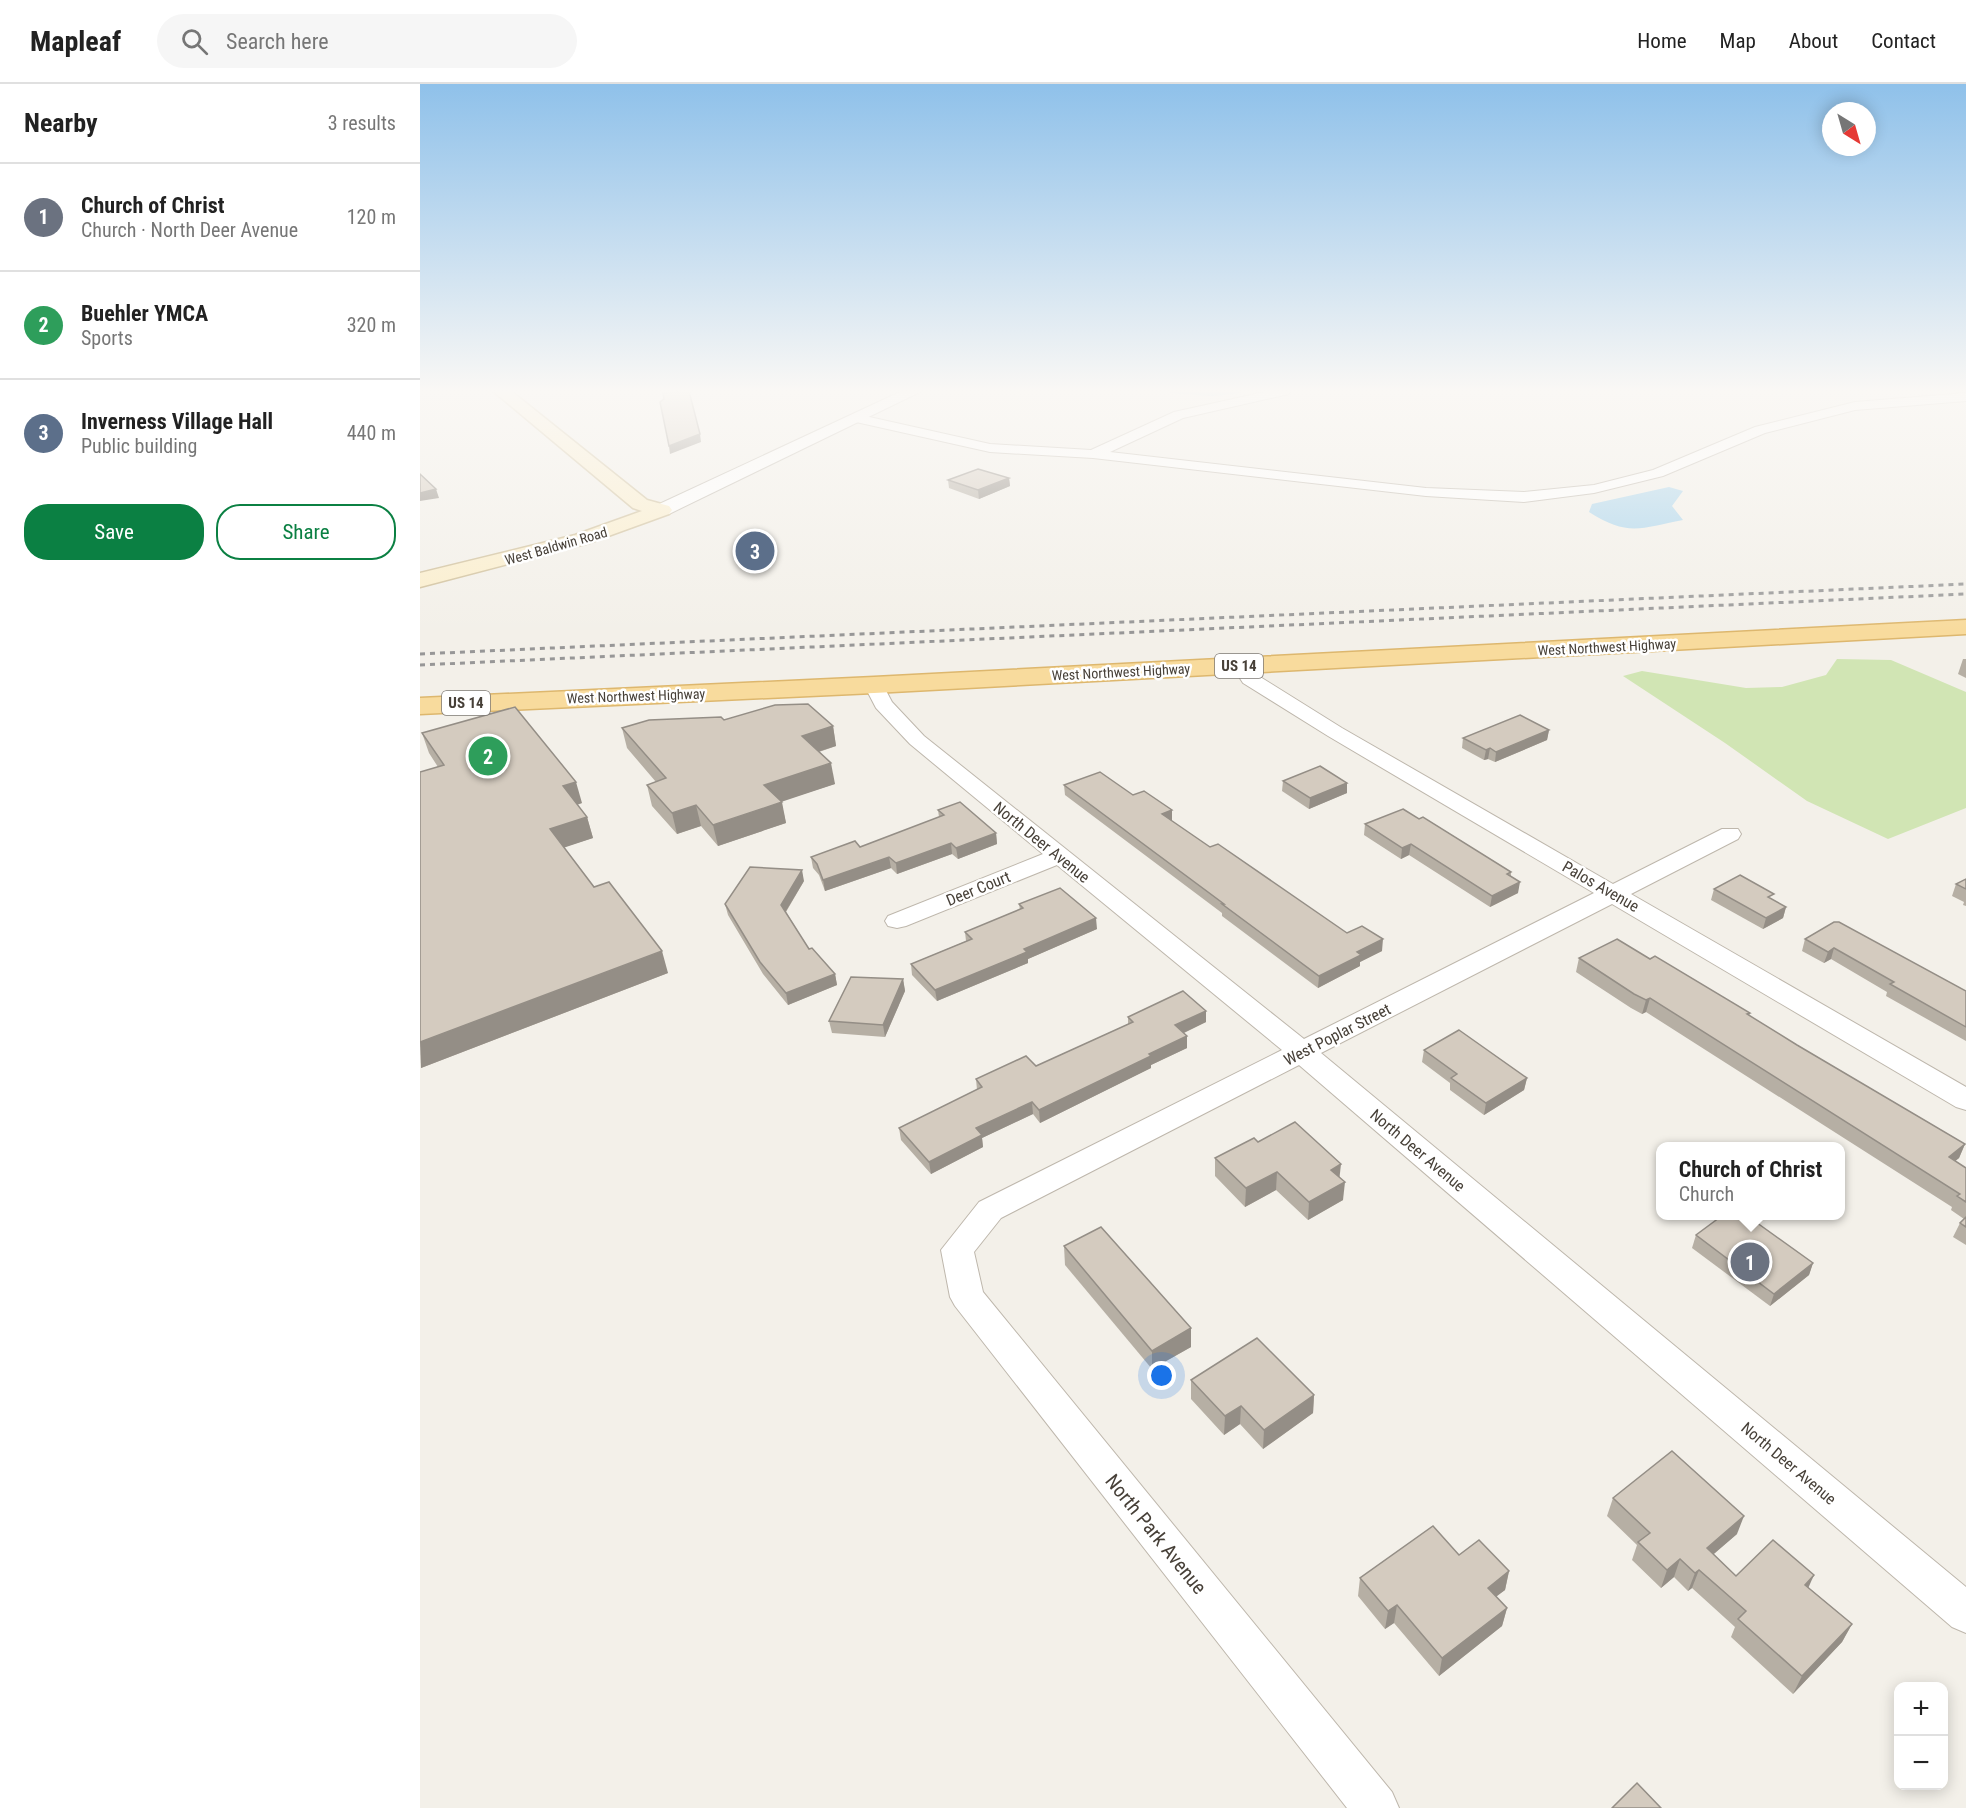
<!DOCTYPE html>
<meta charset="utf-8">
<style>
body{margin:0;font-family:"Roboto Condensed",sans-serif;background:#f6f6f6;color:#222}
.controls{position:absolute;right:18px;bottom:18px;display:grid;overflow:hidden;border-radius:12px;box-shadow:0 3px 15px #0003}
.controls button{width:54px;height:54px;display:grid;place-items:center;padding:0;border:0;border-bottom:2px solid #e0e0e0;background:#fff;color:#222;font:30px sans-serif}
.compass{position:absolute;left:1402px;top:18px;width:54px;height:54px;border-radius:50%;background:#fff;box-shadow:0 3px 15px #0003;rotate:143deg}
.you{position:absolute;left:742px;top:1292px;width:21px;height:21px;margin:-15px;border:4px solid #fff;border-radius:50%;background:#1a73e8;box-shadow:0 0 0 9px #1a73e833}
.badge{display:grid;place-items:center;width:39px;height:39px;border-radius:50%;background:#0b8043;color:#fff;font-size:20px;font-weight:700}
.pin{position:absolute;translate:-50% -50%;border:3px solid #fff;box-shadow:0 2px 6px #0006}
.popup{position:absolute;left:1236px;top:1058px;width:189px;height:78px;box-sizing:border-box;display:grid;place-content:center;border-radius:12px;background:#fff;filter:drop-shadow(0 2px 4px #0005);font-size:20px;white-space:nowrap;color:#767676}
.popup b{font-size:22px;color:#222}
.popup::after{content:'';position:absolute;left:50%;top:100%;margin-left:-12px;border:12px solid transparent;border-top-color:#fff}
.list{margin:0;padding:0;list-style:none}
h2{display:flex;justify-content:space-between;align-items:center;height:78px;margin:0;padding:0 24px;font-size:26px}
h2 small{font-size:20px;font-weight:400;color:#767676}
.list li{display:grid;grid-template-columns:39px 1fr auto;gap:18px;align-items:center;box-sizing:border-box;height:108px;padding:0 24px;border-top:2px solid #e0e0e0}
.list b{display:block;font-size:22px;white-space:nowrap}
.list p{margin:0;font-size:20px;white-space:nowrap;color:#767676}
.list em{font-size:20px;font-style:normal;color:#767676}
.actions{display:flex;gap:12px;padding:18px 24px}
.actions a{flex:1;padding:14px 0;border:2px solid #0b8043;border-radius:24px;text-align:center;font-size:21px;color:#0b8043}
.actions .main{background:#0b8043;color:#fff}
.icon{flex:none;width:33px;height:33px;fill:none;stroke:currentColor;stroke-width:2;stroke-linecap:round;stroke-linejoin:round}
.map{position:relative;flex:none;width:1546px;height:1724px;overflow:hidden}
header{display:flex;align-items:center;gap:36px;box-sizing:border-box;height:84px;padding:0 30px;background:#fff;border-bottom:2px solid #e0e0e0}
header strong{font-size:28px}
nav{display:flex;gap:33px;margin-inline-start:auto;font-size:21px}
.search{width:420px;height:54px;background:#f6f6f6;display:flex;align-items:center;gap:15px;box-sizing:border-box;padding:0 21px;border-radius:33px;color:#767676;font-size:22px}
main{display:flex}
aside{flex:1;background:#fff}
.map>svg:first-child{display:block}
</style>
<header>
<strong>Mapleaf</strong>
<div class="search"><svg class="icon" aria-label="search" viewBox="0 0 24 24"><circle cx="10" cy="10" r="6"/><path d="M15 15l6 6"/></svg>Search here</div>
<nav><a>Home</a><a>Map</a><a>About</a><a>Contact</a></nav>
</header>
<main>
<aside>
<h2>Nearby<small>3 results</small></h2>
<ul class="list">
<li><span class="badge" style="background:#6b7280">1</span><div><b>Church of Christ</b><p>Church · North Deer Avenue</p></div><em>120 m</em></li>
<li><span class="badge" style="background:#2e9e5b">2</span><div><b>Buehler YMCA</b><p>Sports</p></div><em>320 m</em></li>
<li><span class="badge" style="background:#5c6f8a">3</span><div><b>Inverness Village Hall</b><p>Public building</p></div><em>440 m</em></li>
</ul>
<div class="actions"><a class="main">Save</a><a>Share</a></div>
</aside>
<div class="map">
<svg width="1546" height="1724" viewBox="0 0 1546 1724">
<rect width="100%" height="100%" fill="#f3f0e9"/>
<polygon fill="#d1e5b4" points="1417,575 1471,576 1546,608 1546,724 1468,755 1387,717 1305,659 1203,592 1222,587 1326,604 1362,603 1406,591"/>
<path fill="#a9d4ec" d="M1249,403L1263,407L1252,422L1263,436C1221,444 1208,453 1169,428L1172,420Z"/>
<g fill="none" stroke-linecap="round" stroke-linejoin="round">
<polyline stroke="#a9d4ec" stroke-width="4.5" points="752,307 792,310 820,307"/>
<g stroke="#beb7ac" stroke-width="2">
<g id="minor">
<polygon points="849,307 871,307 869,310 763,334 690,368 1006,404 1104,408 1174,401 1233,386 1335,343 1435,318 1546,309 1546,317 1435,326 1345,349 1243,392 1174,409 1104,418 1006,412 673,374 570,368 436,338 429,334 436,330 570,360 671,366 754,328"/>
<polygon points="822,576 829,578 837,591 922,644 1193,800 1302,745 1318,745 1321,750 1318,755 1211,810 1546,1003 1546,1026 1536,1023 1192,820 901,969 1546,1503 1546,1549 1532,1543 879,981 581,1134 554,1168 563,1208 972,1708 979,1724 927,1724 535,1222 530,1213 521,1166 559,1118 862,966 637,781 486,842 477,844 468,842 465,837 468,832 623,770 490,660 456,624 444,601 447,597 461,597 472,618 504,652 884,955 1174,809 908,652 823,599 812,582"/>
</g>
</g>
<g stroke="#beb7ac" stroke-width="2">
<polygon id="tertiary" points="482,307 502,307 249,430 235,430 232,426 235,422"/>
</g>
<g stroke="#d0c09b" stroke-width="3">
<polygon id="secondary" points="73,307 91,307 227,416 249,422 252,426 249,430 169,459 0,503 0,489 155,451 222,427 213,424"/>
</g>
<g stroke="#ddb76e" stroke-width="3">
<polygon id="primary" points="1546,536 1546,550 454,609 0,630 0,614 454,593"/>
</g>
<use href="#minor" fill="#fff" fill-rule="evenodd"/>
<use href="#tertiary" fill="#fff" fill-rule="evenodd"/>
<use href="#secondary" fill="#fbeecb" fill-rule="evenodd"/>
<use href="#primary" fill="#f8db9d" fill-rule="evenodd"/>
<g stroke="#979797" stroke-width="3" stroke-dasharray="5 5" stroke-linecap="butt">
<polyline points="0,570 1546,500"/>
<polyline points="0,581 1546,510"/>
</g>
</g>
<g fill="#b6afa4">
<polygon points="589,394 590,402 559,415 529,404 528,396"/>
<polygon points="1543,575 1546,575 1546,594 1538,590"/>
<polygon points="304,636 413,642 416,662 399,668 415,700 361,717 366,739 298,762 281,742 257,750 232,722 227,701 236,698 207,664 202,644"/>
<polygon points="1129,646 1127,656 1075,678 1068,675 1064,676 1042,664 1043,654"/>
<polygon points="2,649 162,719 157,721 167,733 173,754 144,763 174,803 248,889 1,984 0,688 18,683 9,669"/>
<polygon points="863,697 927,699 927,709 889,725 862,707"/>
<polygon points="644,701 713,711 752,726 752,737 790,763 927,849 962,867 940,878 940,882 898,904 802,832 802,829 645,711"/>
<polygon points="518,726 576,749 577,760 538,775 532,770 477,790 471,784 405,807 399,791 393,784 391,773 440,763 519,733"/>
<polygon points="999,735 1091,788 1091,792 1098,809 1070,823 989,771 981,775 944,751 945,740"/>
<polygon points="1546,795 1546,822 1543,821 1544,818 1532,812 1536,800"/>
<polygon points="384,797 366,828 389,865 415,890 417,901 368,921 343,890 308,831 305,820"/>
<polygon points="1294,805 1366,823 1363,834 1343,845 1291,816"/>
<polygon points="599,820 677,845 608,875 608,879 517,917 492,891 491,880 546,857 545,848 600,826"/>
<polygon points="1414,838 1546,907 1546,957 1466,912 1467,908 1411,875 1404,879 1382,867 1385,855"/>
<polygon points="1159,874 1230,875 1330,929 1329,932 1377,961 1545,1060 1539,1074 1535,1077 1546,1084 1546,1161 1533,1153 1540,1139 1544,1135 1531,1126 1532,1123 1226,928 1222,930 1211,924 1156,888"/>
<polygon points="483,895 485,907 465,953 412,949 409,937"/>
<polygon points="708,933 786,938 764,949 767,952 767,964 731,981 731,984 620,1039 613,1030 562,1054 563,1063 511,1090 481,1056 479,1044 557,1006 556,995 616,982 708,940"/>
<polygon points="1004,966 1107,994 1104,1006 1064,1031 1030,1006 1030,999 1002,978"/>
<polygon points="838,1058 920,1094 923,1116 888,1136 856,1106 825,1123 795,1092 795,1074"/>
<polygon points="1276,1151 1393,1179 1389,1191 1350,1222 1272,1164"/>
<polygon points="644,1162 771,1244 771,1263 732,1285 645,1181"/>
<polygon points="771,1296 894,1311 893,1329 843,1365 820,1340 804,1351 771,1315"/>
<polygon points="1193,1414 1317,1450 1293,1470 1316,1492 1388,1503 1432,1540 1422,1558 1373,1610 1311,1553 1315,1543 1272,1504 1268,1507 1254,1493 1241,1504 1212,1476 1217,1461 1187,1432"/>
<polygon points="1039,1471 1089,1487 1085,1506 1076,1512 1087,1524 1082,1542 1019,1592 974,1539 965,1545 938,1512 940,1494"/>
</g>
<g fill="#948e86">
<polygon points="280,350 281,358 250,370 249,362"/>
<polygon points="589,394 590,402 559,415 558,406"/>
<polygon points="16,405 19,414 0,417 0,409"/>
<polygon points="413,642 416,662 385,672 382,652"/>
<polygon points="1129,646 1127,656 1075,678 1076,668"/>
<polygon points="1070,664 1068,675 1064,676 1066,666"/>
<polygon points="411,679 415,700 349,722 344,701"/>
<polygon points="156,698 162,719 149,723 143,702"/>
<polygon points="927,699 927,709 889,725 890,714"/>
<polygon points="362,718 366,739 298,762 293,741"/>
<polygon points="276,721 281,742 257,750 252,729"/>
<polygon points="752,726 752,737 742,741 742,730"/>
<polygon points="167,733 173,754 137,766 130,745"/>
<polygon points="576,749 577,760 538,775 536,764"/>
<polygon points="531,759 532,770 477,790 476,779"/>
<polygon points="991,760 989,771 981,775 982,764"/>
<polygon points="469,773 471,784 405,807 403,796"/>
<polygon points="382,786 384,797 363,832 361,821"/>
<polygon points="1100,798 1098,809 1070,823 1072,812"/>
<polygon points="1366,823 1363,834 1343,845 1346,834"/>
<polygon points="676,834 677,845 608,875 608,879 517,917 515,906 604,865"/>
<polygon points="963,855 962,867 940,878 940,882 898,904 899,892 937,868"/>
<polygon points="1414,864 1411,875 1404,879 1408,868"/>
<polygon points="242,867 248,889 1,984 0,958"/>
<polygon points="415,890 417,901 368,921 366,909"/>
<polygon points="483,895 485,907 465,953 463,941"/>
<polygon points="1230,914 1226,928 1222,930 1226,916"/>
<polygon points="786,927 786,938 755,953 755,941"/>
<polygon points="767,952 767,964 731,981 731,984 620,1039 619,1026 729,970"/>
<polygon points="1107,994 1104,1006 1064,1031 1066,1019"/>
<polygon points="612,1018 613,1030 562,1054 563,1063 511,1090 509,1078 556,1044"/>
<polygon points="1545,1060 1539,1074 1523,1087 1529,1073"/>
<polygon points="921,1080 919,1098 911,1086"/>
<polygon points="857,1088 856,1106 825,1123 826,1104"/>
<polygon points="925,1098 923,1116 888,1136 889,1118"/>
<polygon points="1393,1179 1389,1191 1350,1222 1354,1210"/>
<polygon points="771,1244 771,1263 732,1285 732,1267"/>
<polygon points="894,1311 893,1329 843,1365 844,1346"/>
<polygon points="821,1322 820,1340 804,1351 805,1332"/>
<polygon points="1324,1432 1317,1450 1280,1482 1287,1464"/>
<polygon points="1260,1475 1254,1493 1241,1504 1247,1486"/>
<polygon points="1279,1486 1272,1504 1268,1507 1275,1489"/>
<polygon points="1089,1487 1085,1506 1064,1522 1068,1504"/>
<polygon points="1394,1491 1386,1509 1385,1501"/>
<polygon points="977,1521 974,1539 965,1545 968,1527"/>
<polygon points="1087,1524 1082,1542 1019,1592 1022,1574"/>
<polygon points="1432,1540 1422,1558 1373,1610 1382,1592"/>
</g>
<g fill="#d4cbbf" stroke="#948e86" stroke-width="1.5">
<polygon points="262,307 269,307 280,350 249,362 240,318 244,315 243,309"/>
<polygon points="558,385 589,394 558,406 528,396"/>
<polygon points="0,390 16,405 0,409"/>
<polygon points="388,620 413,642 382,652 411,679 344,701 362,718 293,741 276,721 252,729 227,701 246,694 202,644 229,636 301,633 304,636 355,621"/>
<polygon points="95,623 156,698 143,702 167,733 130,745 174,803 189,798 242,867 0,958 0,688 24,681 2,649"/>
<polygon points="1100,631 1129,646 1076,668 1070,664 1066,666 1043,654"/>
<polygon points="900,682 927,699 890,714 863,697"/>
<polygon points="680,688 713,711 724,707 752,726 742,730 790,763 798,760 927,849 942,842 963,855 937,868 941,871 899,892 802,820 804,820 644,701"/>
<polygon points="540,718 576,749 536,764 531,759 476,779 469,773 403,796 397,780 391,773 435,757 440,763 524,731 518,726"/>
<polygon points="983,725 999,735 1003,733 1091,788 1087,790 1100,798 1072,812 991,760 982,764 945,740"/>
<polygon points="330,783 382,786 361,821 389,865 392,864 415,890 366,909 340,878 305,820"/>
<polygon points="1320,791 1354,810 1348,813 1366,823 1346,834 1294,805"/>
<polygon points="1546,795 1546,805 1536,800"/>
<polygon points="640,804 676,834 604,865 607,868 515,906 491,880 552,855 545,848 603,824 599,820"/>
<polygon points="1414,838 1419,838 1546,907 1546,943 1470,900 1474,898 1414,864 1408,868 1385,855"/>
<polygon points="1197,855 1230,875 1235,872 1330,929 1327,930 1377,961 1545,1060 1529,1073 1546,1084 1546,1118 1537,1112 1540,1110 1230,914 1226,916 1214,910 1159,874"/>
<polygon points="431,893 483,895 463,941 409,937"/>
<polygon points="763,907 786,927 755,941 767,952 729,970 731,972 619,1026 612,1018 556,1044 562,1051 509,1078 479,1044 562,1003 556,995 606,972 616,982 713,938 708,933"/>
<polygon points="1039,946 1107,994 1066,1019 1031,994 1037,990 1004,966"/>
<polygon points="875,1038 921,1080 911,1086 925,1098 889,1118 857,1088 826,1104 795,1074 834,1054 838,1058"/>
<polygon points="1303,1131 1326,1131 1393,1179 1354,1210 1276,1151"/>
<polygon points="1546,1133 1546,1143 1540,1139"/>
<polygon points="681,1143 771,1244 732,1267 644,1162"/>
<polygon points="837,1254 894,1311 844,1346 821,1322 805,1332 771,1296"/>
<polygon points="1252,1367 1324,1432 1287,1464 1316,1492 1353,1456 1394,1491 1385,1501 1432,1540 1382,1592 1318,1535 1326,1527 1279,1486 1275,1489 1260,1475 1247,1486 1218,1458 1230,1449 1193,1414"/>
<polygon points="1013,1442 1039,1471 1059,1456 1089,1487 1068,1504 1087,1524 1022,1574 977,1521 968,1527 940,1494"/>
<polygon points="1217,1699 1241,1724 1192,1724"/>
</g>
<linearGradient id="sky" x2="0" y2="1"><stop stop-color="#8fc1ea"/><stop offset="0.56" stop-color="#faf8f5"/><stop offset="1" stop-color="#faf8f5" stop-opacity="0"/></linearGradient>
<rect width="1546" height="548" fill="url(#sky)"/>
<g text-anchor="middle" stroke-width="5" stroke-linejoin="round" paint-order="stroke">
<g font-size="14" fill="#474038" stroke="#fff">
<text transform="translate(136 462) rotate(-16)" y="5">West Baldwin Road</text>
<text transform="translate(1187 563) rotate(-3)" y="5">West Northwest Highway</text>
<text transform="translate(701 588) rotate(-3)" y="5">West Northwest Highway</text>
<text transform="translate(216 612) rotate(-2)" y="5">West Northwest Highway</text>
</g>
<g fill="#fff" stroke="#7e7974" stroke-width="1.5">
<rect x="795" y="570" width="48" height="24" rx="4.5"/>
<rect x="22" y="607" width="48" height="24" rx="4.5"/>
</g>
<g font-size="15" font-weight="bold" fill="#474038">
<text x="819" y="587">US 14</text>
<text x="46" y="624">US 14</text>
</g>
<g font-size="16" fill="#474038" stroke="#fff">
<text transform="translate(622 758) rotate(39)" y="6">North Deer Avenue</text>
<text transform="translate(1181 802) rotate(30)" y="6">Palos Avenue</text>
<text transform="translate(558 804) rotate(-22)" y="6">Deer Court</text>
<text transform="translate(917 950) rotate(-27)" y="6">West Poplar Street</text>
<text transform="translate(998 1066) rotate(40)" y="6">North Deer Avenue</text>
<text transform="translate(1369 1379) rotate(40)" y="6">North Deer Avenue</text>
</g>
<g font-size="20" fill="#474038" stroke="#fff">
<text transform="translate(736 1450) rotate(51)" y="7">North Park Avenue</text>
</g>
</g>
</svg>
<div class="controls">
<button>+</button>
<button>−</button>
</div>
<svg class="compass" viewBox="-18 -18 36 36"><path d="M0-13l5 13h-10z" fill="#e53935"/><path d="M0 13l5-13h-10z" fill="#767676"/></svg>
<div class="you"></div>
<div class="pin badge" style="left:1330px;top:1178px;background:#6b7280">1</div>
<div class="popup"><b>Church of Christ</b>Church</div>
<div class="pin badge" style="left:68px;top:672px;background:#2e9e5b">2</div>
<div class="pin badge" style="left:335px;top:467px;background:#5c6f8a">3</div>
</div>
</main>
